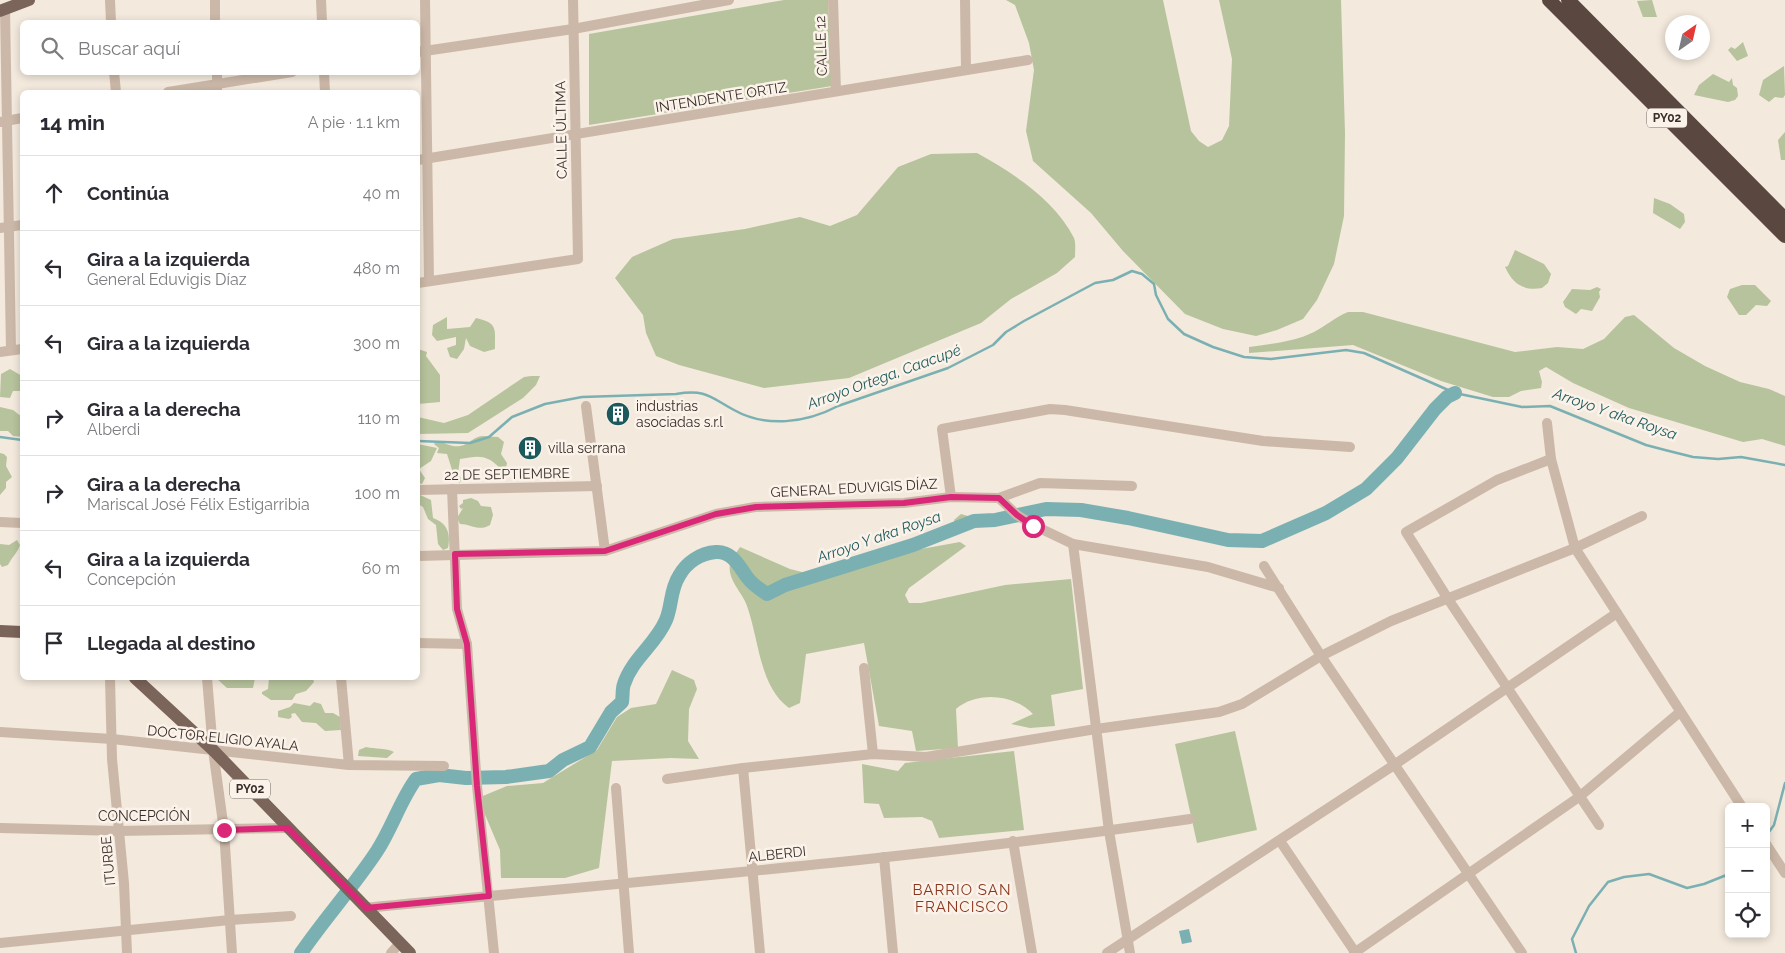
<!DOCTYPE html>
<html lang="es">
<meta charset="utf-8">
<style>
body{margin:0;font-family:Raleway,sans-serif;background:#f2f2f3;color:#2b2b33}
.controls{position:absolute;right:15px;bottom:15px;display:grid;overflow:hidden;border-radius:8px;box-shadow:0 2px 8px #0003}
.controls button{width:45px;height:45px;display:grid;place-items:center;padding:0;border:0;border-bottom:1px solid #e1e1e2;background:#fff;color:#2b2b33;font:25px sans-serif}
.compass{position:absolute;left:1665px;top:15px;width:45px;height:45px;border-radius:50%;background:#fff;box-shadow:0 2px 8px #0003;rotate:34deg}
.stop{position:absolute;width:15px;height:15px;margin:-11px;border:4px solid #db2777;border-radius:50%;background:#fff}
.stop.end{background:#db2777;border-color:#fff;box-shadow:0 1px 5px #0008}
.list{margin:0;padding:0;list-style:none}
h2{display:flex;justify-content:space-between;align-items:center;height:65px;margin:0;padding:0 20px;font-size:21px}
h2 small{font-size:16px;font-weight:400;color:#7c7c81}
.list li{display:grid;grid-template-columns:32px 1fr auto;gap:15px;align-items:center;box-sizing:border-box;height:75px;padding:0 20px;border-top:1px solid #e1e1e2}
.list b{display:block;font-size:19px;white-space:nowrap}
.list p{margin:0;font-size:16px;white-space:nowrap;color:#7c7c81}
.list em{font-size:16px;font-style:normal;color:#7c7c81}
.icon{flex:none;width:28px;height:28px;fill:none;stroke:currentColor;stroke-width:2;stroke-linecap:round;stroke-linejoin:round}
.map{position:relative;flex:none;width:1785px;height:953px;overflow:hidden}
.search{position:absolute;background:#fff;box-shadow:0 2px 8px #0003;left:20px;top:20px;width:400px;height:55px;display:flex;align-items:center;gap:12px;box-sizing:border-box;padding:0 18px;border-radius:8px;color:#7c7c81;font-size:19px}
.panel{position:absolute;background:#fff;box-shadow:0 2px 8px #0003;left:20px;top:90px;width:400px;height:590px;border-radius:8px}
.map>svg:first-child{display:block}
</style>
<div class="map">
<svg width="1785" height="953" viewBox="0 0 1785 953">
<rect width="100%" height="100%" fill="#f3e9dd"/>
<g fill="#b7c39c">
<polygon points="784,0 828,0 832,86 589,125 589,34"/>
<polygon points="1006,0 1163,0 1191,131 1199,141 1208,147 1222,140 1229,126 1232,59 1219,0 1341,0 1345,133 1344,216 1334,264 1317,300 1303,319 1277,330 1256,336 1223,329 1185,314 1123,251 1091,213 1033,161 1026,131 1034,70 1029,43 1015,5"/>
<polygon points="1652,0 1657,17 1643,17 1637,1"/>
<polygon points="1743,42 1748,56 1737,61 1728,50 1731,47 1735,49"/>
<polygon points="1784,66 1785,95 1783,98 1775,97 1769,102 1759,95 1763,80"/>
<polygon points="1713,74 1729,82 1732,78 1733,85 1737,88 1738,96 1735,100 1728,102 1694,95 1699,85"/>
<polygon points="1785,132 1785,160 1781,160 1778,140"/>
<path d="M977,153C1013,173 1055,200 1074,238C1076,243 1075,251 1075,257L1057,273L1011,299L981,323L849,378L764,388L679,365L656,356L646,333L643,315L615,278L632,257L673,239L745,229L800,217L830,226L857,215L898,167L931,154Z"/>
<polygon points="1654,198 1670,204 1684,214 1685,222 1680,229 1653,213"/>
<path d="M1515,250L1544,264L1551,274L1548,283L1542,288C1523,291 1513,284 1505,267L1508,266Z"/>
<polygon points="1742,285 1755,285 1771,301 1767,306 1756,305 1746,315 1739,315 1727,297 1730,289"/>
<polygon points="1597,287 1601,289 1599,292 1600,297 1592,311 1581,309 1576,314 1565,307 1563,302 1572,289 1590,290"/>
<path d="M1348,312H1363L1515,352L1557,347L1583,349L1604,339L1625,317L1634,315L1674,348L1705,366L1740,382L1769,389L1785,396V446L1762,439L1743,442L1629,408L1573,383L1546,367L1539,371L1542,382L1541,388L1521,391L1509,397H1493L1441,381L1353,345L1249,353V347C1270,344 1294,342 1314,332C1326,326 1335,317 1348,312Z"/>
<path d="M447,317V329L470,327L476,318C498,323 495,328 495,349L484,352L470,346L466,338L464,349L457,359L450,357L447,348L456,345V337L437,341L432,335L433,325Z"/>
<polygon points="418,349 427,352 426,356 440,375 440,402 418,404"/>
<polygon points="10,369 22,376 22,391 13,391 10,398 0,397 1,374"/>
<polygon points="531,376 540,376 536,385 523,398 468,433 418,434 418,417 444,423 468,415 524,377"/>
<polygon points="0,407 13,410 22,417 22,437 13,436 8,431 0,431"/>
<path d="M482,436L498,437L504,442L501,454L507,463L506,468H500C487,455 480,455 460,459L458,473L462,480L459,483L454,476L447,454L437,453L439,448L434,444L437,441C446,443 454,449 464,445C471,442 474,437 482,436Z"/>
<polygon points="418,444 437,448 431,461 419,469 425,478 422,484 418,483"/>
<polygon points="0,453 4,454 7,457 6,466 12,477 6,482 6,488 0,495"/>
<path d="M418,494L431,500L433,518C447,523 451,533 448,548L443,550L438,544L436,525L428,519L423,507L418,504Z"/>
<path d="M471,498L478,501L481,506L491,507L493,515L490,525C479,532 471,524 460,524L457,518L463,508L461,509L459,506L463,503V500Z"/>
<polygon points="961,514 968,516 968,520 960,525 955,523 954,520"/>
<path d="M17,540L20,545C18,552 12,557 8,565L2,567L0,564V544L9,545Z"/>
<path d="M960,542L966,546L909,588L905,595L909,603H921L1005,585L1071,579L1083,689L1051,695L1055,726L1030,728L1011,724L1033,714C1014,694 977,691 956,709L958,748L916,751L912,731L879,726L864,643L806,654L800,703L789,708C759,686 759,639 747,606C743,593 727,580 730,564C731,559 737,552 740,547L790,569L806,573H834L899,553Z"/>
<polygon points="672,670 694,680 697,689 689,709 688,741 699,759 671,758 612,761 599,868 565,878 501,878 500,850 478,798 507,786 543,783 597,750 617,717 631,708 656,704"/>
<polygon points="216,678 255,678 253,688 227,688"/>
<polygon points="269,678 313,678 314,682 306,691 296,694 292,700 271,700 262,694 262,692 268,689"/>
<polygon points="314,702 321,704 325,713 333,713 340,717 341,730 325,731 316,723 302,722 295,713 291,714 292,717 289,719 278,717 278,711 290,707 294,703 310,706"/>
<polygon points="1235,731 1257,830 1197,843 1175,744"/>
<path d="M366,747C375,749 387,748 394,752L387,758L358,756L359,750Z"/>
<polygon points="1014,751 1024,830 939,838 932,821 922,817 884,818 879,804 864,803 862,764 898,771 905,763"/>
</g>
<polygon fill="#7bb0b2" points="1189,929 1192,942 1182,944 1179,931"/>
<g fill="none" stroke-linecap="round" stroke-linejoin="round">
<g stroke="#7bb0b2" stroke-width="2.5">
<polyline points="0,437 22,440"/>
<path d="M418,441L470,443L489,437L512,417L545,404L582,397L676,394C706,389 710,397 734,410C766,428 806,423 838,406L948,368L993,345L1006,332L1024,321L1095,283L1113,280L1132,271L1142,274L1154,284L1156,295L1168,319L1184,334L1213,347L1244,357L1271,359L1346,350L1364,353L1455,393L1522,407L1550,406L1646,445L1665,450L1693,457L1718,459L1741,457L1785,465"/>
<polyline points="1766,836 1774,825 1785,783"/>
<polyline points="1576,953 1572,939 1589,906 1608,882 1624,877 1649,874 1687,888 1704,884 1729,874"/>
</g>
<path stroke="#7bb0b2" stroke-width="14" d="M301,953C325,918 354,886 377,851C392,828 400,801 416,779L439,775L466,778L506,777L549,771L563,760L590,747L611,712L622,702C623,696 622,689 624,684C632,659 656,644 666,620C672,606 670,590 679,576C686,563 700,553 716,552C732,551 739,566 747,577C752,584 759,589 767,594L785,585L913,545L974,521L995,520L1046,509L1081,510L1128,518L1228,540L1262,541L1326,513L1366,489L1397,458L1435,409L1447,397L1455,393"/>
<g stroke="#ccb8a8" stroke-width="10">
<polyline points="110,0 111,22"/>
<polyline points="215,0 215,22"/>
<polyline points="321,0 322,22"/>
<polyline points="425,0 429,281"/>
<polyline points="833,0 836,91"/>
<polyline points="965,0 966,70"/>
<polyline points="5,9 11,350"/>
<polyline points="418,52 573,29 729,0"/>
<polyline points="114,72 116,92"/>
<polyline points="217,72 217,92"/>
<polyline points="324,72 325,92"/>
<polyline points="168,92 292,72"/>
<polyline points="0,122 22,118"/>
<polyline points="418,160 1028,60"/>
<polyline points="0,228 22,225"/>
<polyline points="418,283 578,259 573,0"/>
<polyline points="0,352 22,349"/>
<polyline points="586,406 605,551"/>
<polyline points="1547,423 1551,459 1575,548 1742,807"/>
<polyline points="1551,459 1497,480 1406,532 1448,599 1599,825"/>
<polyline points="452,489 457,609 467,644 477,786 494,953"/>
<polyline points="418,490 597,486"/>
<polyline points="951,497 942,429 1050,409 1065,410 1263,441 1350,447"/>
<polyline points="999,498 1017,515 1033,525 1073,544 1208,567 1279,588"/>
<polyline points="0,522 22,523"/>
<polyline points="1073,544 1109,831 1130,953"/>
<polyline points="418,556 605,551 716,514 755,507 904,503 951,497 999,498 1040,483 1132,486"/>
<polyline points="1264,566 1321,656 1522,953"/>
<polyline points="418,643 467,644"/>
<polyline points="864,668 873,754"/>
<polyline points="110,678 112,759 124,883 127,953"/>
<polyline points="207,678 213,750 224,830 232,953"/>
<polyline points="341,678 349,765"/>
<polyline points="0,732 112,739 349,765 444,766"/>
<polyline points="743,768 760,953"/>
<polyline points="667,779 743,768 873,754 926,757 1096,729 1219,712 1242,704 1321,656 1391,621 1575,548 1642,516"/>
<polyline points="616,788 629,953"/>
<polyline points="0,828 119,831 288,828"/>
<polyline points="1013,841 1032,953"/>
<polyline points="1280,841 1355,952"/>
<polyline points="1766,844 1785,873"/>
<polyline points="884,857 893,953"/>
<path d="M365,908C640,881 916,859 1190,819"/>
<polyline points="0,943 230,920 291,916"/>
<polyline points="391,953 400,943"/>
<polyline points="1107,953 1394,765 1617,613"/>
<polyline points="1354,953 1579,797 1680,712"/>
</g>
<g stroke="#7b6459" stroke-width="12">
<polyline points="0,11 29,0"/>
<polyline points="0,631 22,632"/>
<polyline points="135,678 213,750 410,953"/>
</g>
<g stroke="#5a473f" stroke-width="14">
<polyline points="1549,0 1785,236"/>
<polyline points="1568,0 1785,219"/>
</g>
</g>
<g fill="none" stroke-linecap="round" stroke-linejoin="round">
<polyline stroke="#db2777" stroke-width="6" points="224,830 288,828 366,908 489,896 477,786 467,644 457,609 455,554 605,551 716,514 756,507 904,503 951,497 999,498 1017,515 1033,526"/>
</g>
<defs>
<g id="building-disc" transform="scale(1.25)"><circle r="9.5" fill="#1c595c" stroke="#fbf3ea"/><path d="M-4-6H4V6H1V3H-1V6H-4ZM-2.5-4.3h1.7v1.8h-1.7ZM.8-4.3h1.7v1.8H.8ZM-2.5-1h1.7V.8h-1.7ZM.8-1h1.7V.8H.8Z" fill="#fff"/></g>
</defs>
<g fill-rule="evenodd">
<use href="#building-disc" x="618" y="414"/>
<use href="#building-disc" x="530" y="448"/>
</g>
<g text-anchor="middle" stroke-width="5" stroke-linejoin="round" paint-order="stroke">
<g fill="#fbf3ea" stroke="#736863" stroke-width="1">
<rect x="1647" y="108.5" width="40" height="19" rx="4"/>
<rect x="230" y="779.5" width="40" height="19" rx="4"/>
</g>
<g font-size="12" font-weight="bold" fill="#392d29">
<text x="1667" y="122">PY02</text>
<text x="250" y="793">PY02</text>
</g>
<g font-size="14" fill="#392d29" stroke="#fbf3ea">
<text transform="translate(821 46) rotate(-92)" y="5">CALLE 12</text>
<text transform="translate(721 97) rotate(-9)" y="5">INTENDENTE ORTIZ</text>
<text transform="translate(561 130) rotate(-91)" y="5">CALLE ÚLTIMA</text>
<text transform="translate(507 474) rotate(-1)" y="5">22 DE SEPTIEMBRE</text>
<text transform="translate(854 488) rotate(-3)" y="5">GENERAL EDUVIGIS DÍAZ</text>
<text transform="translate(223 738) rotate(6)" y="5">DOCTOR ELIGIO AYALA</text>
<text x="144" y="821">CONCEPCIÓN</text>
<text transform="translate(777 854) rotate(-6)" y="5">ALBERDI</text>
<text transform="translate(108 861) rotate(-95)" y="5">ITURBE</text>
</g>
<g font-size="14" fill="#392d29" stroke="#fbf3ea" text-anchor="start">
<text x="636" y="411">industrias<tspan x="636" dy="16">asociadas s.r.l</tspan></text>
<text x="548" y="453">villa serrana</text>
</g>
<g font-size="15" font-style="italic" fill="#1c595c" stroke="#fbf3ea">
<text transform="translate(884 377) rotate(-20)" y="5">Arroyo Ortega, Caacupé</text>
<text transform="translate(1615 414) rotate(19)" y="5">Arroyo Y aka Roysa</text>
<text transform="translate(879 537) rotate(-19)" y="5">Arroyo Y aka Roysa</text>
</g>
<g font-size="15" letter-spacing="1" fill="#8b371e" stroke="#fbf3ea">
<text x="962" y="895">BARRIO SAN<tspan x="962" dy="17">FRANCISCO</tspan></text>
</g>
</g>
</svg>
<div class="controls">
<button>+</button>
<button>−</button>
<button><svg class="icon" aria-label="locate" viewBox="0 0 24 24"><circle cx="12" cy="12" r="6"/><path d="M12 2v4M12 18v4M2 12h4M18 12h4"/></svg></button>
</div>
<svg class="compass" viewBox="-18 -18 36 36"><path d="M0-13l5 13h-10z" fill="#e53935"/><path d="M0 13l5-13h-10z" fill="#7c7c81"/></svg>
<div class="stop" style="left:1033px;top:526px"></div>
<div class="stop end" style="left:224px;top:830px"></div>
<div class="search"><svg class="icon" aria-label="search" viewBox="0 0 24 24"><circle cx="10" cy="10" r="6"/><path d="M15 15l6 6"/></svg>Buscar aquí</div>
<section class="panel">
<h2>14 min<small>A pie · 1.1 km</small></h2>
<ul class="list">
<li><svg class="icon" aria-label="ahead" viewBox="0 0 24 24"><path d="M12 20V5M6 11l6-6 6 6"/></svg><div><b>Continúa</b></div><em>40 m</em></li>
<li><svg class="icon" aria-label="left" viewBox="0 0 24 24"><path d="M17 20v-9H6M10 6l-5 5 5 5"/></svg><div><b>Gira a la izquierda</b><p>General Eduvigis Díaz</p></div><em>480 m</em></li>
<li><svg class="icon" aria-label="left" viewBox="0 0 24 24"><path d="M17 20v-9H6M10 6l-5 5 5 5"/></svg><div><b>Gira a la izquierda</b></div><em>300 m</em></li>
<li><svg class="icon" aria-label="right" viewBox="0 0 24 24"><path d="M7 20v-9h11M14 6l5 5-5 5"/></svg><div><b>Gira a la derecha</b><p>Alberdi</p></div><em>110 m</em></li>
<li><svg class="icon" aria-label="right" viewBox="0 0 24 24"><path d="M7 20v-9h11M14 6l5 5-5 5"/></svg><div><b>Gira a la derecha</b><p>Mariscal José Félix Estigarribia</p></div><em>100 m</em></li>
<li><svg class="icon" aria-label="left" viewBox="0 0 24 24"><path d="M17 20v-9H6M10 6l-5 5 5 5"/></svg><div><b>Gira a la izquierda</b><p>Concepción</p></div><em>60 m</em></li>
<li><svg class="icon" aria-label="arrive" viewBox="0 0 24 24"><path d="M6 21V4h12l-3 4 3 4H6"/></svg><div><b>Llegada al destino</b></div></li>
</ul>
</section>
</div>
